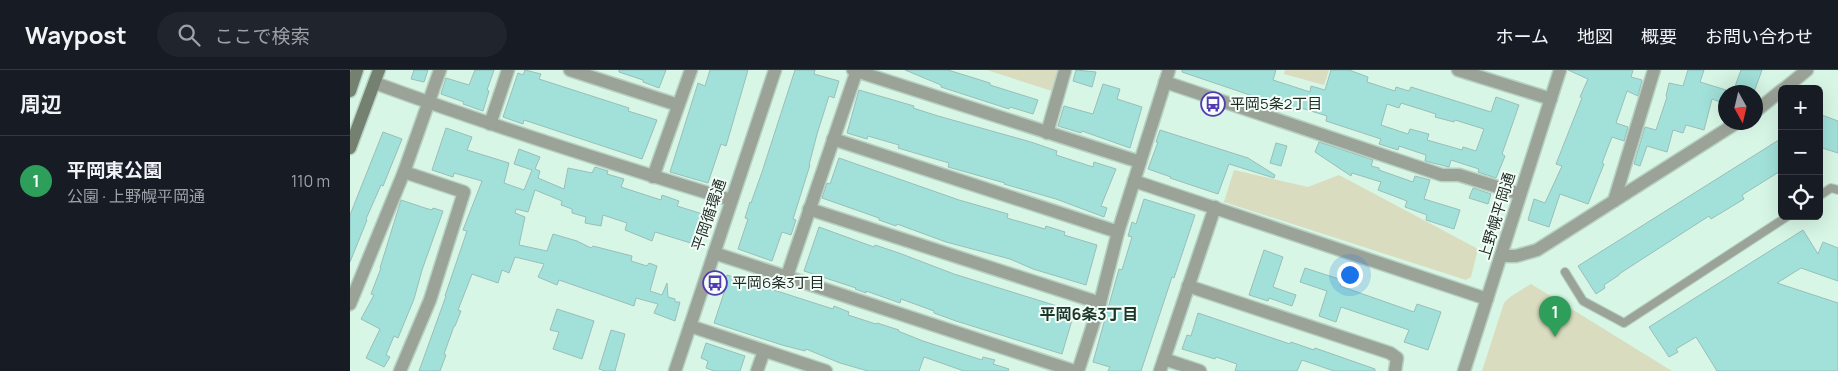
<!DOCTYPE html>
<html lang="ja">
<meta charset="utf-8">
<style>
body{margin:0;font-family:Manrope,"Noto Sans JP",sans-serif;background:#20242c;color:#f1f3f6}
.controls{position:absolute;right:15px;top:15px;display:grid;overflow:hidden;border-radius:8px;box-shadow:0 5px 20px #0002}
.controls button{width:45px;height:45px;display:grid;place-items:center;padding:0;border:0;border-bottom:1px solid #363941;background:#171b24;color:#f1f3f6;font:25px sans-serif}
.compass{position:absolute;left:1368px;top:15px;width:45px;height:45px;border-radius:50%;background:#171b24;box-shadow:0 5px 20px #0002;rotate:172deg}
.you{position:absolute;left:999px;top:204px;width:18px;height:18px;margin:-12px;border:4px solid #fff;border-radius:50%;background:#1a73e8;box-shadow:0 0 0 8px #1a73e833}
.badge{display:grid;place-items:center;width:32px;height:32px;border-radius:50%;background:#8c9099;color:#fff;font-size:16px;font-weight:700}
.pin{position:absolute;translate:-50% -41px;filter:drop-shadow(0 1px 2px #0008)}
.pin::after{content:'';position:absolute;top:26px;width:18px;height:15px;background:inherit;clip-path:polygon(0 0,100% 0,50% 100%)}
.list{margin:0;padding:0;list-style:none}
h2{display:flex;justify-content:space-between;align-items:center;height:65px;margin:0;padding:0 20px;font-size:21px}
h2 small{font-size:16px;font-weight:400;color:#9ea1a6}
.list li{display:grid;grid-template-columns:32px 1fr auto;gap:15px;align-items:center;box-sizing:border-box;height:90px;padding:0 20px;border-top:1px solid #363941}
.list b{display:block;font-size:19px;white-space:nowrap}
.list p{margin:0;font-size:16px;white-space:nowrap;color:#9ea1a6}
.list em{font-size:16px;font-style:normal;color:#9ea1a6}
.icon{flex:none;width:28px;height:28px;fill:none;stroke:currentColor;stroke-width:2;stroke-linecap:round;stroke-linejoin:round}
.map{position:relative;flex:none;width:1488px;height:301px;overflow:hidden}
header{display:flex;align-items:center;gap:30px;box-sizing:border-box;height:70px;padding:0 25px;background:#171b24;border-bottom:1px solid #363941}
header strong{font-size:24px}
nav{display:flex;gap:28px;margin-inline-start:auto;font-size:18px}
.search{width:350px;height:45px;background:#20242c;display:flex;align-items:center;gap:12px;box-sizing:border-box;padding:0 18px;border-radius:28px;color:#9ea1a6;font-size:19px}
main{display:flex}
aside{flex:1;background:#171b24}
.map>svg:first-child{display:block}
</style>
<header>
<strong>Waypost</strong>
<div class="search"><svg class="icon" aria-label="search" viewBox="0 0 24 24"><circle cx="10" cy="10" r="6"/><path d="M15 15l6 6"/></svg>ここで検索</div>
<nav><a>ホーム</a><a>地図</a><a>概要</a><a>お問い合わせ</a></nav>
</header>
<main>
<aside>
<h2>周辺<small></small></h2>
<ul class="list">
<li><span class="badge" style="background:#2e9e5b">1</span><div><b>平岡東公園</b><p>公園 · 上野幌平岡通</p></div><em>110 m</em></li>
</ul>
</aside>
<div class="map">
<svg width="1488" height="301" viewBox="0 0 1488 301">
<rect width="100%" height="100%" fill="#d7f6e5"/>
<g fill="#d9dcbe">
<polygon points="637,0 712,0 705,22"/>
<polygon points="935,0 979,0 974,15 934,4"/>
<polygon points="884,100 958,117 989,105 1128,179 1121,207 1116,210 874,132"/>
<polygon points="1181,214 1322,301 1132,301 1154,233 1160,227"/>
</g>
<g fill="#a1e1da" stroke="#9abeb9" fill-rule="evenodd">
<polygon points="64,0 78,0 74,12 61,9"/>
<polygon points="125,0 144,0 137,20 139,21 133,41 113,34 114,32 91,24 96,8 119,15"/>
<polygon points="175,0 191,4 189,9 279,38 278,41 307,50 292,89 174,50 173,54 153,47 168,3 173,5"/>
<polygon points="269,0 316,0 309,18 293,12 293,10 269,2"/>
<polygon points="360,0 398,0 376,76 371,74 358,113 320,102 348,13 355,16"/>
<polygon points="445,0 465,0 464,4 489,11 484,28 479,26 467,64 459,95 460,95 443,149 446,150 441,165 432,162 422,191 388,179 398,149 395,148 400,132 401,133 412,102"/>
<polygon points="555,0 598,0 640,13 640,15 688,30 683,44 660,37 659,39 591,17 591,15"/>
<polygon points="726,0 746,2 742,17 723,11"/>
<path d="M832,0H926L923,10L960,22L961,16L975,20L981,0H999L1018,7L1017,12L1045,21L1046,17L1059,21L1061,17L1141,42L1146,27L1169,35L1152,84L1155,86L1146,108L1128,102L1129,99L1101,90L1099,97L1075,91L1076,85L1049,76L1048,80L1029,74L1031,69L976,51L977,46L948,37L947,41L832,2ZM1051,33L1086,44L1085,47L1104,52L1105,50L1134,59L1126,81L1113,77L1112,80L1077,70L1079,64L1060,59L1058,64L1031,55L1037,34L1049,38Z"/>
<polygon points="1218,0 1283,0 1281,7 1292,10 1288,26 1277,21 1266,53 1278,57 1274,71 1262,67 1252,93 1254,94 1238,134 1210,124 1199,157 1178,150 1184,129 1195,133 1212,96 1206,94 1232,28 1230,27 1238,9"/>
<polygon points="1338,0 1354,0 1350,12 1376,20 1376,34 1362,29 1354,60 1336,55 1333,63 1323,60 1317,82 1297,76 1290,96 1284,94 1295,57 1306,60 1317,27 1316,26 1319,13 1333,16"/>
<polygon points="1391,0 1412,0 1404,22 1383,22"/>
<polygon points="753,14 770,19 767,29 792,37 780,78 732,61 731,63 708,56 714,36 743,44"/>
<polygon points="509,20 564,36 563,38 588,46 681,72 707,81 706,85 743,97 744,92 766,99 751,136 757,138 754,147 706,129 654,114 655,113 598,97 599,93 548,78 549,75 518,66 517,69 497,63"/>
<polygon points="1469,44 1488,51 1488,83 1469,77"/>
<polygon points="96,58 122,67 117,80 159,93 154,113 174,120 182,100 164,94 169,79 190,87 185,99 190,101 188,108 214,119 218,98 242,103 245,97 258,101 257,104 274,109 271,117 311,130 312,125 329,131 327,136 359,146 355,158 353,157 347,175 305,162 302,171 275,160 277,153 253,145 251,156 235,153 236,147 222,143 222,139 211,135 212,131 185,120 178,142 166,139 165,143 175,147 169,175 197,181 203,164 227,171 241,178 243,176 282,186 281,191 297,196 299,193 307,196 300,221 312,225 317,213 318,227 325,229 325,232 330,232 325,251 304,243 308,234 286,228 284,236 209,210 207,215 188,207 194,194 165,187 159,203 152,200 148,213 122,204 108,240 111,241 105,256 104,256 94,284 96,285 90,301 69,301 96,226 95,226 117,161 113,160 132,111 104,103 103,107 82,100"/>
<polygon points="810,60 898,88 925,105 924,108 879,94 868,124 820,108 821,107 798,99 808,72 806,72"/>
<polygon points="33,62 52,69 33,116 31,115 16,149 17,150 0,192 0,145"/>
<polygon points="1432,68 1432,100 1392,125 1394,129 1361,149 1359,146 1269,204 1269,205 1254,215 1255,218 1246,224 1228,196"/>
<polygon points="969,72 1023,90 1021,96 1029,98 1029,100 1063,112 1065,106 1080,110 1074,129 1110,140 1104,159 1076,150 1077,145 1055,137 1057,131 1028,120 1031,112 1002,103 1001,106 965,82"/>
<polygon points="926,73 937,76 931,96 920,93"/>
<polygon points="489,88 609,130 658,144 657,148 695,159 696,156 715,162 714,165 747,175 736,215 683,199 660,189 596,172 547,154 546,156 529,150 529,148 472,128 477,113 480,114"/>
<polygon points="1123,118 1141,124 1138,134 1119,128"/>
<polygon points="794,129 845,145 824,208 822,207 791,301 758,301 760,297 743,292 769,199 772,200 782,167 778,166 782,152 786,154"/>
<polygon points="51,130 75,138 82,140 83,138 93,141 72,200 64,229 48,268 44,266 36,285 40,287 34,297 16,288 30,259 11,249 24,225 21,224 31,198 30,198"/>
<polygon points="469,157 524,177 525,175 549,183 604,204 720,240 718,248 722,250 712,284 606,251 584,243 584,241 551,229 550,233 516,221 516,223 505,219 506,218 454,201"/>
<polygon points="1453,160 1468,184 1473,172 1488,178 1488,211 1451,198 1427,213 1488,233 1488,301 1367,301 1346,267 1326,279 1328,282 1319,287 1299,257"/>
<polygon points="914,180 933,187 923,217 946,225 942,236 919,228 918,231 899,225"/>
<polygon points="955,198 992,210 990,216 1064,242 1067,234 1091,242 1078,280 1054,272 1059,260 991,237 986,252 969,246 977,221 950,212"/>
<polygon points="377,205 483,239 484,236 499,242 498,245 526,254 527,253 549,260 548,261 573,271 632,290 633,287 645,290 643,294 659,299 658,301 614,301 574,287 569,301 518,301 490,293 456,279 455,281 432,275 364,253 375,220 372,219"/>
<polygon points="207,239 244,251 232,289 203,279 209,262 200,260"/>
<polygon points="848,243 940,274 941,272 964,280 965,278 1025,299 1025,301 984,301 952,290 947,301 885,301 887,294 866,287 865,289 832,279 837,265 841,266"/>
<polygon points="261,260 275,264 265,301 255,301 249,299"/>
<polygon points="356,273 395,286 390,301 364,301 356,298 358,291 351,288"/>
</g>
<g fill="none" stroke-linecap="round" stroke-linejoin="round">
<g stroke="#b6d1c2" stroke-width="10">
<g id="service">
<polyline points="1469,126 1481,118 1488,120"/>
<polyline points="1215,202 1233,231 1274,253 1438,146"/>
</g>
</g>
<g stroke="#b6d1c2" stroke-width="15">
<g id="minor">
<polyline points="220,0 328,35"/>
<polyline points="503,0 790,92"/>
<polyline points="1108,0 1201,29"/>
<polyline points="815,12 1092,105 1109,105 1170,124"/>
<path d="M25,13C142,56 262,94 381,130"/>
<polyline points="140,54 158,0"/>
<polyline points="697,63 715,0"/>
<polyline points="483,69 768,162"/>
<polyline points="303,107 341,0"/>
<polyline points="784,111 1137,229"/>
<polyline points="1264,131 1304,0"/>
<polyline points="459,139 750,233"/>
<polyline points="364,183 724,301"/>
<polyline points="437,206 507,0"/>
<polyline points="838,216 1040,283 1047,288 1045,301"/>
<polyline points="0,234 54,102 90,0"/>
<polyline points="340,256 476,301"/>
<polyline points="814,289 850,301"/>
<polyline points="50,301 80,230 114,122 54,102"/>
<polyline points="407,301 414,281"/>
<polyline points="728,301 750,233 768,162 819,0"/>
<polyline points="810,301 865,137"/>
</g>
</g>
<g stroke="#b6d1c2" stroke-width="15">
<g id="tertiary">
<polyline points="1434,19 1457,0"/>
<polyline points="1406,41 1432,20"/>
<polyline points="1152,186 1166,186 1187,180 1388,52"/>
<polyline points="325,301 425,0"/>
<polyline points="1114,301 1210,0"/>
</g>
</g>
<g stroke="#b6d1c2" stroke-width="15">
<g id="secondary">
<polyline points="0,21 7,0"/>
<polyline points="0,78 29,0"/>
</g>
</g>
<use href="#service" stroke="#9ba399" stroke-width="8"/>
<use href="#minor" stroke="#9ba399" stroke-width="12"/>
<use href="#tertiary" stroke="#9ba399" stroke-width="12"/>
<use href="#secondary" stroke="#748070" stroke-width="12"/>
</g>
<defs>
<g id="bus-ring" transform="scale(1.25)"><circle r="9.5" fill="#f2fef7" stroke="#543bb3" stroke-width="1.5"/><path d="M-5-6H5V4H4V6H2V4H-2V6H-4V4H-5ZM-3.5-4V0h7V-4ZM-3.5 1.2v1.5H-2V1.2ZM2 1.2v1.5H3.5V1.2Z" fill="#543bb3"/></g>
</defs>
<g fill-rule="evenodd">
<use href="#bus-ring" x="863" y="34"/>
<use href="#bus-ring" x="365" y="213"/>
</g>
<g text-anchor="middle" stroke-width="4" stroke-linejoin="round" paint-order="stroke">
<g font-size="15" fill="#1e2923" stroke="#f2fef7" text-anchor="start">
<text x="880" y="39">平岡5条2丁目</text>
<text x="382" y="218">平岡6条3丁目</text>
</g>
<g font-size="15" fill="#1e2923" stroke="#f2fef7">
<text transform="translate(359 145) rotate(-71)" y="5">平岡循環通</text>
<text transform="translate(1147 146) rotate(-73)" y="5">上野幌平岡通</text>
</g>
<g font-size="16" font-weight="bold" fill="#1c3629" stroke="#f2fef7">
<text x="739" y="250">平岡6条3丁目</text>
</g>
</g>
</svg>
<div class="controls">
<button>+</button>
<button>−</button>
<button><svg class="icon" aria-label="locate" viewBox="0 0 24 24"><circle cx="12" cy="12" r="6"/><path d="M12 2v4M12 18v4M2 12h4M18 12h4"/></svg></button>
</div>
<svg class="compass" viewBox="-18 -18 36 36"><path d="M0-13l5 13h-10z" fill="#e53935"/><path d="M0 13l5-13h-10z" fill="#9ea1a6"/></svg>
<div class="you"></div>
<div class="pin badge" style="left:1205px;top:267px;background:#2e9e5b">1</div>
</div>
</main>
